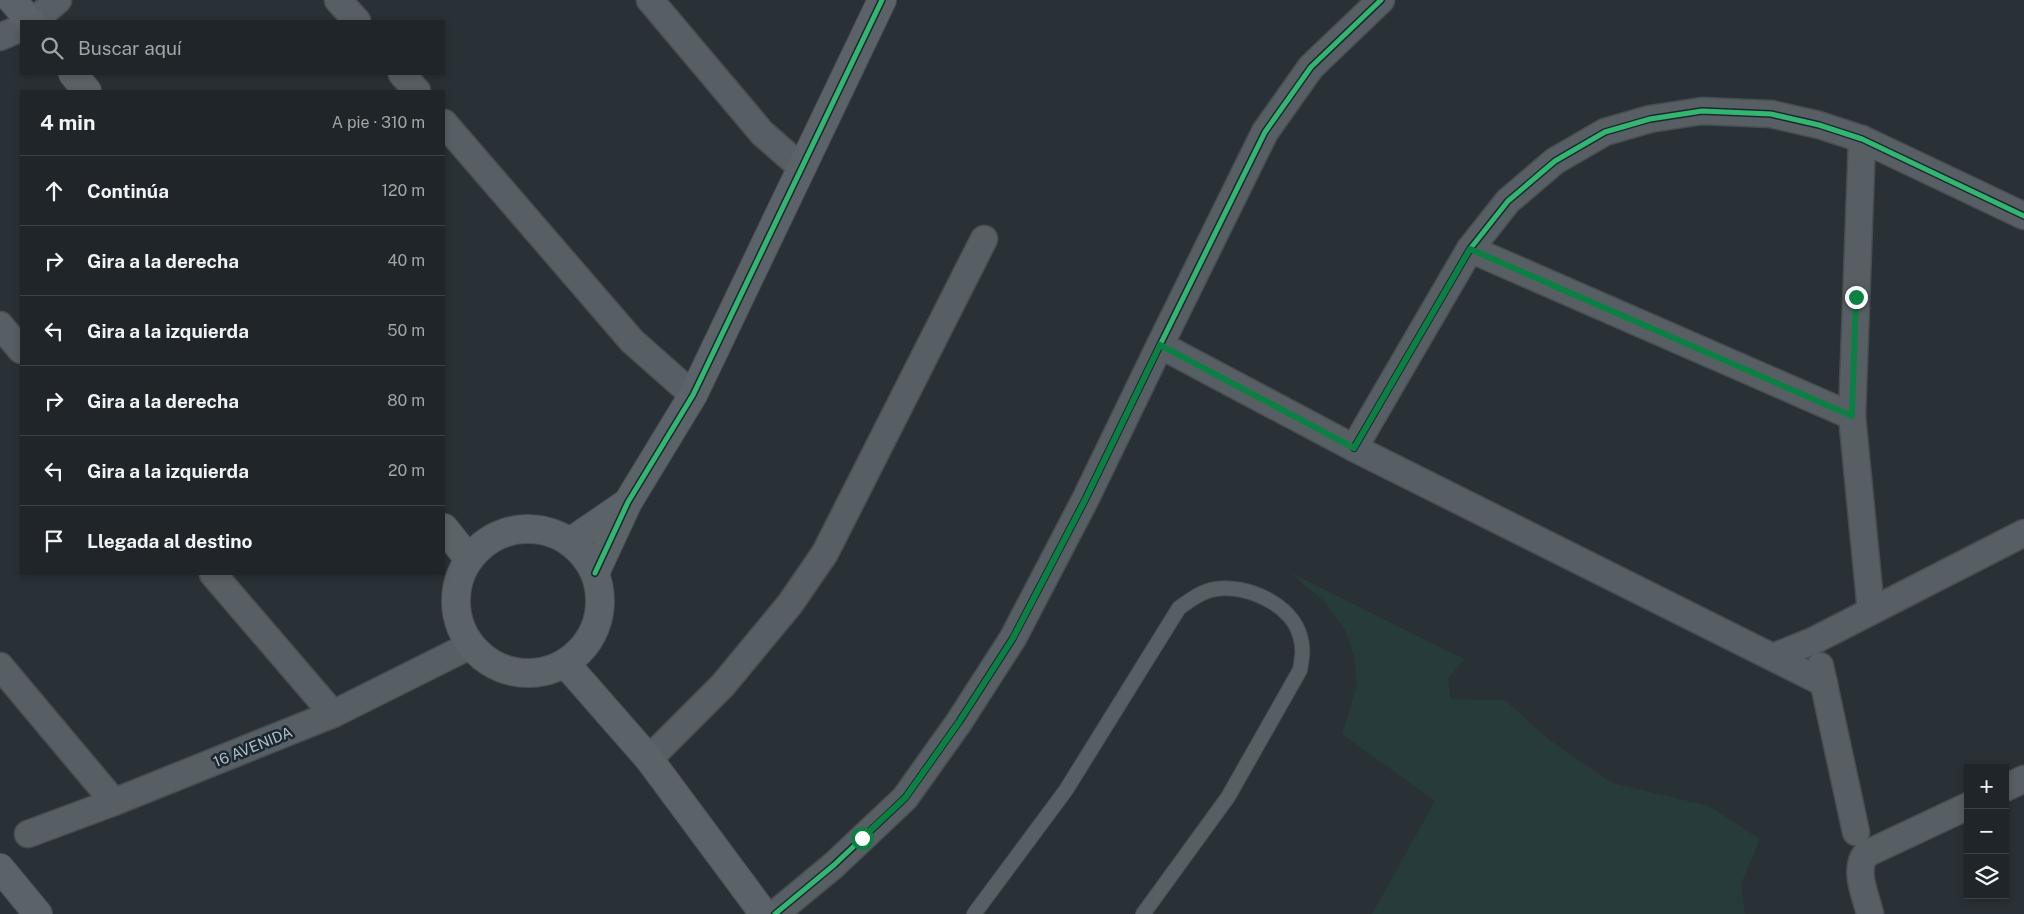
<!DOCTYPE html>
<html lang="es">
<meta charset="utf-8">
<style>
body{margin:0;font-family:"Public Sans",sans-serif;background:#272d30;color:#f1f3f6}
.controls{position:absolute;right:15px;bottom:15px;display:grid;overflow:hidden;border-radius:0px;box-shadow:0 2px 8px #0003}
.controls button{width:45px;height:45px;display:grid;place-items:center;padding:0;border:0;border-bottom:1px solid #3c4245;background:#1f2528;color:#f1f3f6;font:25px sans-serif}
.stop{position:absolute;width:15px;height:15px;margin:-11px;border:4px solid #0b8043;border-radius:50%;background:#fff}
.stop.end{background:#0b8043;border-color:#fff;box-shadow:0 1px 5px #0008}
.list{margin:0;padding:0;list-style:none}
h2{display:flex;justify-content:space-between;align-items:center;height:65px;margin:0;padding:0 20px;font-size:21px}
h2 small{font-size:16px;font-weight:400;color:#a1a5a8}
.list li{display:grid;grid-template-columns:32px 1fr auto;gap:15px;align-items:center;box-sizing:border-box;height:70px;padding:0 20px;border-top:1px solid #3c4245}
.list b{display:block;font-size:19px;white-space:nowrap}
.list em{font-size:16px;font-style:normal;color:#a1a5a8}
.icon{flex:none;width:28px;height:28px;fill:none;stroke:currentColor;stroke-width:2;stroke-linecap:round;stroke-linejoin:round}
.map{position:relative;flex:none;width:2024px;height:914px;overflow:hidden}
.search{position:absolute;background:#1f2528;box-shadow:0 2px 8px #0003;left:20px;top:20px;width:425px;height:55px;display:flex;align-items:center;gap:12px;box-sizing:border-box;padding:0 18px;border-radius:0px;color:#a1a5a8;font-size:19px}
.panel{position:absolute;background:#1f2528;box-shadow:0 2px 8px #0003;left:20px;top:90px;width:425px;height:485px;border-radius:0px}
.map>svg:first-child{display:block}
</style>
<div class="map">
<svg width="2024" height="914" viewBox="0 0 2024 914">
<rect width="100%" height="100%" fill="#293136"/>
<polygon fill="#263b3a" points="1289,572 1464,659 1448,679 1451,699 1505,700 1547,738 1612,783 1709,806 1760,839 1741,884 1745,914 1372,914 1435,801 1342,734 1357,685 1354,657 1346,632 1326,603"/>
<g fill="none" stroke-linecap="round" stroke-linejoin="round">
<g stroke="#474d51" stroke-width="16">
<path id="lane" d="M974,914L1066,790L1179,608C1190,600 1202,591 1216,589C1247,584 1292,605 1300,636C1304,648 1302,658 1300,670L1228,797L1143,914"/>
</g>
<g stroke="#474d51" stroke-width="29">
<g id="street">
<polyline points="338,0 357,21"/>
<polyline points="650,0 762,133 802,168"/>
<polyline points="34,21 58,0"/>
<polyline points="0,37 21,28"/>
<polyline points="402,74 417,91"/>
<polyline points="444,123 632,341 693,395"/>
<polyline points="1862,139 1852,416 1871,611"/>
<polyline points="1470,249 1852,416"/>
<polyline points="0,325 21,350"/>
<polyline points="1160,345 1354,448 1824,683"/>
<polyline points="1354,448 1470,249 1508,201 1555,161 1605,132 1650,119 1702,111 1771,114 1819,125 1862,139 2024,216"/>
<polyline points="213,574 333,714"/>
<polyline points="1773,657 1813,641 2024,533"/>
<polyline points="0,666 114,802"/>
<polyline points="1820,666 1856,832"/>
<polyline points="649,759 723,685 790,604 825,553 984,239"/>
<polyline points="2005,788 2024,779"/>
<polyline points="28,834 114,802 333,714 471,645"/>
<polyline points="775,914 834,865 905,798 959,722 1013,638 1085,500 1160,345 1265,132 1311,67 1381,0"/>
<path d="M1870,914C1866,896 1853,870 1866,854L1968,806"/>
</g>
</g>
<g stroke="#474d51" stroke-width="30">
<g id="secondary">
<polyline points="12,0 30,21"/>
<polyline points="73,74 87,91"/>
<polyline points="444,528 469,559"/>
<circle cx="528" cy="601" r="72"/>
<polyline points="570,542 627,503"/>
<polyline points="595,573 628,502 693,395 882,0"/>
<polyline points="565,663 649,759 764,914"/>
<polyline points="0,868 38,914"/>
</g>
</g>
<use href="#lane" stroke="#585f64" stroke-width="14"/>
<use href="#street" stroke="#585f64" stroke-width="26"/>
<use href="#secondary" stroke="#5c6368" stroke-width="28"/>
<g stroke="#1c2831" stroke-width="8">
<g id="cycleway">
<polyline points="1354,448 1470,249 1508,201 1555,161 1605,132 1650,119 1702,111 1771,114 1819,125 1862,139 2024,216"/>
<polyline points="595,573 628,502 693,395 882,0"/>
<polyline points="775,914 834,865 905,798 959,722 1013,638 1085,500 1160,345 1265,132 1311,67 1381,0"/>
</g>
</g>
<use href="#cycleway" stroke="#33b770" stroke-width="5"/>
</g>
<g fill="none" stroke-linecap="round" stroke-linejoin="round">
<polyline stroke="#0b8043" stroke-width="6" points="862,838 905,798 959,722 1013,638 1085,500 1160,345 1354,448 1470,249 1852,416 1856,297"/>
</g>
<g text-anchor="middle" stroke-width="5" stroke-linejoin="round" paint-order="stroke">
<g font-size="15" fill="#b2bec7" stroke="#1c2831">
<text transform="translate(253 747) rotate(-22)" y="5">16 AVENIDA</text>
</g>
</g>
</svg>
<div class="controls">
<button>+</button>
<button>−</button>
<button><svg class="icon" aria-label="layers" viewBox="0 0 24 24"><path d="M12 4l9 5-9 5-9-5zM3 14l9 5 9-5"/></svg></button>
</div>
<div class="stop" style="left:862px;top:838px"></div>
<div class="stop end" style="left:1856px;top:297px"></div>
<div class="search"><svg class="icon" aria-label="search" viewBox="0 0 24 24"><circle cx="10" cy="10" r="6"/><path d="M15 15l6 6"/></svg>Buscar aquí</div>
<section class="panel">
<h2>4 min<small>A pie · 310 m</small></h2>
<ul class="list">
<li><svg class="icon" aria-label="ahead" viewBox="0 0 24 24"><path d="M12 20V5M6 11l6-6 6 6"/></svg><div><b>Continúa</b></div><em>120 m</em></li>
<li><svg class="icon" aria-label="right" viewBox="0 0 24 24"><path d="M7 20v-9h11M14 6l5 5-5 5"/></svg><div><b>Gira a la derecha</b></div><em>40 m</em></li>
<li><svg class="icon" aria-label="left" viewBox="0 0 24 24"><path d="M17 20v-9H6M10 6l-5 5 5 5"/></svg><div><b>Gira a la izquierda</b></div><em>50 m</em></li>
<li><svg class="icon" aria-label="right" viewBox="0 0 24 24"><path d="M7 20v-9h11M14 6l5 5-5 5"/></svg><div><b>Gira a la derecha</b></div><em>80 m</em></li>
<li><svg class="icon" aria-label="left" viewBox="0 0 24 24"><path d="M17 20v-9H6M10 6l-5 5 5 5"/></svg><div><b>Gira a la izquierda</b></div><em>20 m</em></li>
<li><svg class="icon" aria-label="arrive" viewBox="0 0 24 24"><path d="M6 21V4h12l-3 4 3 4H6"/></svg><div><b>Llegada al destino</b></div></li>
</ul>
</section>
</div>
